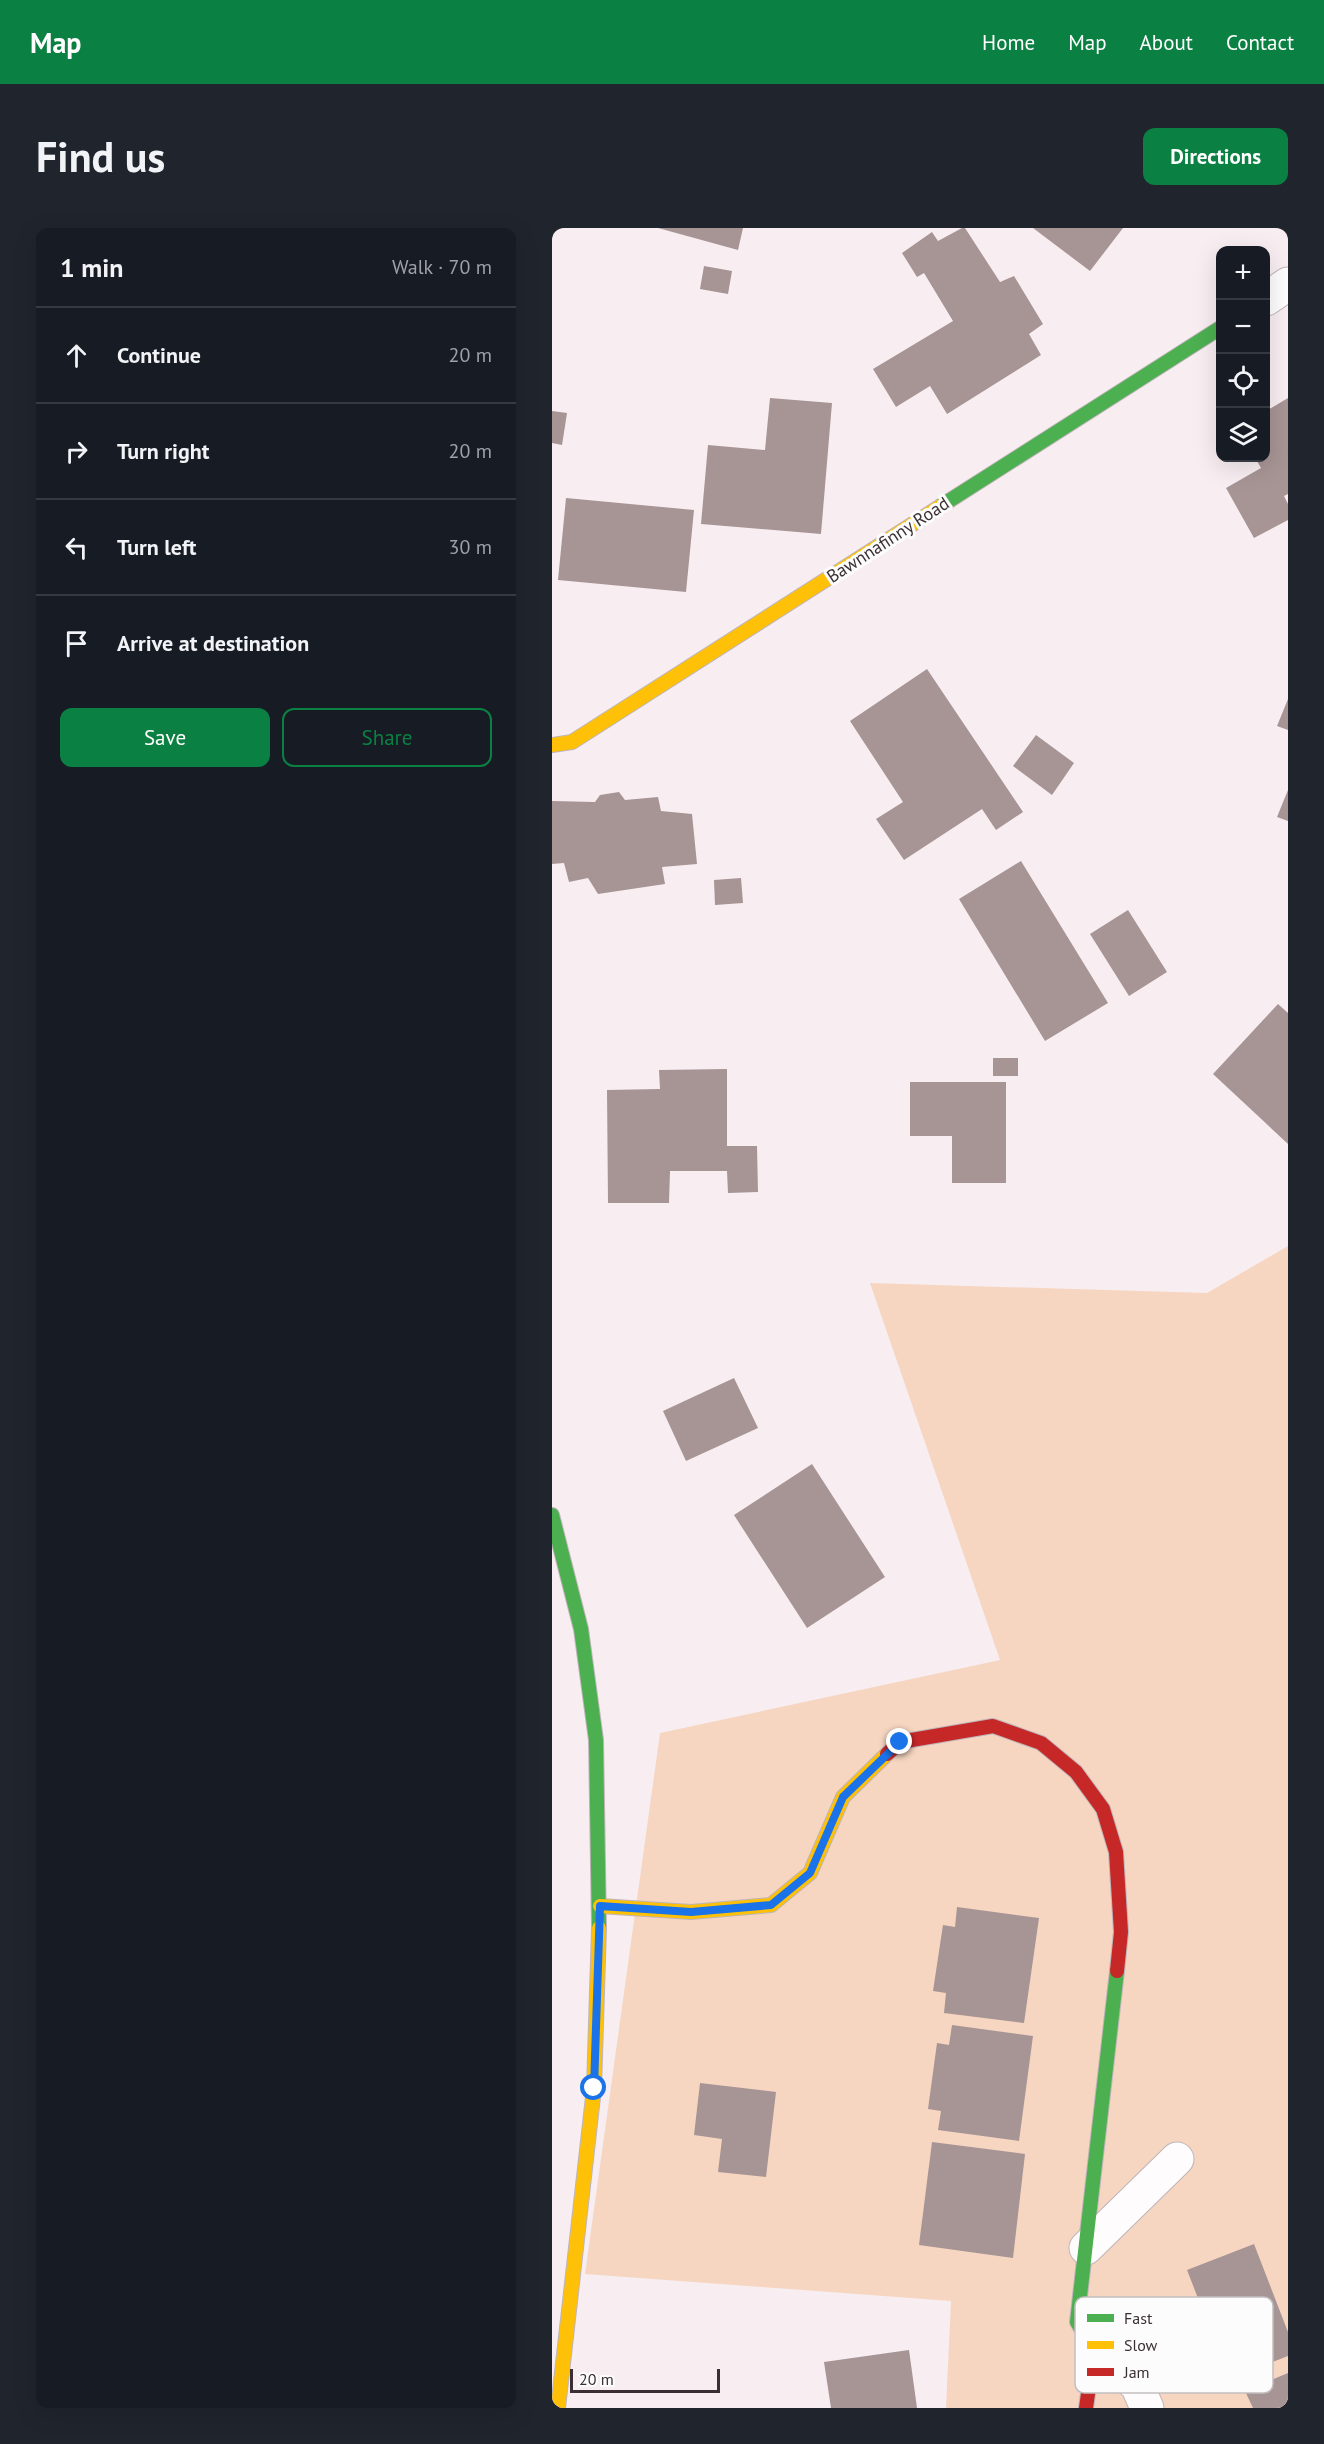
<!DOCTYPE html>
<meta charset="utf-8">
<style>
body{margin:0;font-family:"PT Sans",sans-serif;background:#20242c;color:#f1f3f6}
.controls{position:absolute;right:18px;top:18px;display:grid;overflow:hidden;border-radius:12px;box-shadow:0 6px 24px #0002}
.controls button{width:54px;height:54px;display:grid;place-items:center;padding:0;border:0;border-bottom:2px solid #363941;background:#171b24;color:#f1f3f6;font:30px sans-serif}
.scale{position:absolute;left:18px;bottom:15px;width:150px;box-sizing:border-box;padding-left:6px;border:3px solid #3b2f34;border-top:0;font-size:16px;line-height:21px;white-space:nowrap;color:#3b2f34;-webkit-text-stroke:4px #fcfcfc;paint-order:stroke}
.stop{position:absolute;width:18px;height:18px;margin:-14px;border:4px solid #1a73e8;border-radius:50%;background:#fff}
.stop.end{background:#1a73e8;border-color:#fff;box-shadow:0 2px 6px #0008}
.list{margin:0;padding:0;list-style:none}
h2{display:flex;justify-content:space-between;align-items:center;height:78px;margin:0;padding:0 24px;font-size:26px}
h2 small{font-size:20px;font-weight:400;color:#9ea1a6}
.list li{display:grid;grid-template-columns:39px 1fr auto;gap:18px;align-items:center;box-sizing:border-box;height:96px;padding:0 24px;border-top:2px solid #363941}
.list b{display:block;font-size:22px;white-space:nowrap}
.list em{font-size:20px;font-style:normal;color:#9ea1a6}
.actions{display:flex;gap:12px;padding:18px 24px}
.actions a{flex:1;padding:14px 0;border:2px solid #0b8043;border-radius:12px;text-align:center;font-size:21px;color:#0b8043}
.actions .main{background:#0b8043;color:#fff}
.icon{flex:none;width:33px;height:33px;fill:none;stroke:currentColor;stroke-width:2;stroke-linecap:round;stroke-linejoin:round}
.map{position:relative;flex:none;width:736px;height:2180px;overflow:hidden;border-radius:12px}
header{display:flex;align-items:center;gap:36px;box-sizing:border-box;height:84px;padding:0 30px;background:#0b8043;color:#fff}
header strong{font-size:28px}
nav{display:flex;gap:33px;margin-inline-start:auto;font-size:21px}
.intro{display:flex;align-items:center;justify-content:space-between;box-sizing:border-box;height:144px;padding:0 36px}
h1{margin:0;font-size:42px}
.button{padding:15px 27px;border-radius:12px;background:#0b8043;color:#fff;font-size:21px;font-weight:700}
main{display:flex;gap:36px;padding:0 36px}
aside{flex:1;background:#171b24;border-radius:12px;box-shadow:0 6px 24px #0002}
.map>svg:first-child{display:block}
</style>
<header>
<strong>Map</strong>
<nav><a>Home</a><a>Map</a><a>About</a><a>Contact</a></nav>
</header>
<div class="intro"><h1>Find us</h1><a class="button">Directions</a></div>
<main>
<aside>
<h2>1 min<small>Walk · 70 m</small></h2>
<ul class="list">
<li><svg class="icon" aria-label="ahead" viewBox="0 0 24 24"><path d="M12 20V5M6 11l6-6 6 6"/></svg><div><b>Continue</b></div><em>20 m</em></li>
<li><svg class="icon" aria-label="right" viewBox="0 0 24 24"><path d="M7 20v-9h11M14 6l5 5-5 5"/></svg><div><b>Turn right</b></div><em>20 m</em></li>
<li><svg class="icon" aria-label="left" viewBox="0 0 24 24"><path d="M17 20v-9H6M10 6l-5 5 5 5"/></svg><div><b>Turn left</b></div><em>30 m</em></li>
<li><svg class="icon" aria-label="arrive" viewBox="0 0 24 24"><path d="M6 21V4h12l-3 4 3 4H6"/></svg><div><b>Arrive at destination</b></div></li>
</ul>
<div class="actions"><a class="main">Save</a><a>Share</a></div>
</aside>
<div class="map">
<svg width="736" height="2180" viewBox="0 0 736 2180">
<rect width="100%" height="100%" fill="#f8eef2"/>
<polygon fill="#f6d6c1" points="736,1018 736,2180 394,2180 399,2073 33,2046 108,1505 448,1432 318,1055 655,1065"/>
<g fill="#a79495">
<polygon points="106,0 191,0 186,22"/>
<polygon points="410,0 413,0 448,54 462,48 491,96 477,106 489,127 395,186 378,158 344,179 321,141 401,93 372,45 365,49 350,25 380,4 386,13"/>
<polygon points="481,0 571,0 538,43"/>
<polygon points="152,38 180,43 176,66 148,61"/>
<polygon points="218,170 280,175 269,306 149,296 156,217 213,222"/>
<polygon points="736,170 736,266 732,268 736,276 736,292 702,310 674,260 709,240 703,230 714,230 714,183"/>
<polygon points="0,183 15,185 10,217 0,215"/>
<polygon points="14,270 142,282 134,364 6,352"/>
<polygon points="375,441 471,584 444,602 430,581 352,632 324,591 351,574 298,493"/>
<polygon points="736,471 736,502 725,498"/>
<polygon points="484,507 522,535 500,567 461,538"/>
<polygon points="736,562 736,593 725,589"/>
<polygon points="67,564 73,572 106,569 109,583 140,586 145,636 110,639 113,656 46,666 36,650 17,654 12,635 0,636 0,573 43,574 48,567"/>
<polygon points="469,633 556,775 493,813 407,671"/>
<polygon points="189,650 191,675 163,677 162,652"/>
<polygon points="576,682 615,744 577,768 538,706"/>
<polygon points="726,776 736,785 736,916 661,846"/>
<rect x="441" y="830" width="25" height="18"/>
<polygon points="175,841 175,918 205,918 206,964 176,965 175,943 118,943 117,975 56,975 55,862 108,861 107,842"/>
<polygon points="358,854 454,854 454,955 400,955 400,908 358,908"/>
<polygon points="182,1150 206,1200 134,1233 111,1183"/>
<polygon points="260,1236 333,1349 255,1400 182,1287"/>
<polygon points="405,1679 487,1690 472,1795 392,1785 394,1765 381,1763 391,1697 403,1699"/>
<polygon points="400,1797 481,1808 467,1913 386,1902 389,1883 376,1881 385,1815 397,1817"/>
<polygon points="148,1855 224,1864 214,1949 166,1944 170,1911 142,1907"/>
<polygon points="380,1914 473,1926 461,2030 367,2017"/>
<polygon points="702,2016 736,2104 736,2128 676,2151 663,2118 672,2115 665,2094 657,2075 649,2078 635,2042"/>
<polygon points="357,2122 365,2180 279,2180 272,2134"/>
<polygon points="736,2145 736,2180 701,2180 693,2163"/>
</g>
<g fill="none" stroke-linecap="round" stroke-linejoin="round">
<g stroke="#bfb5b9" stroke-width="35">
<g id="street">
<polyline points="714,71 736,56"/>
<polyline points="534,2020 625,1931"/>
<polyline points="542,2123 585,2157 595,2180"/>
</g>
</g>
<g stroke="#bfb5b9" stroke-width="16">
<g id="fast">
<polyline points="389,278 668,100"/>
<polyline points="0,1287 29,1401 44,1512 47,1700"/>
<polyline points="531,2104 525,2094 565,1743"/>
</g>
</g>
<g stroke="#bfb5b9" stroke-width="16">
<g id="slow">
<polyline points="0,517 20,514 389,278"/>
<polyline points="48,1678 139,1684 219,1677 258,1645 291,1569 335,1526"/>
<polyline points="6,2180 42,1860 47,1700"/>
</g>
</g>
<g stroke="#bfb5b9" stroke-width="16">
<g id="jam">
<polyline points="335,1526 348,1514 441,1498 489,1515 524,1544 551,1581 564,1624 569,1704 565,1743"/>
<polyline points="531,2104 542,2123 534,2180"/>
</g>
</g>
<use href="#street" stroke="#fefcfd" stroke-width="33"/>
<use href="#fast" stroke="#4caf50" stroke-width="14"/>
<use href="#slow" stroke="#ffc107" stroke-width="14"/>
<use href="#jam" stroke="#c62828" stroke-width="14"/>
</g>
<g fill="none" stroke-linecap="round" stroke-linejoin="round">
<polyline stroke="#1a73e8" stroke-width="8" points="42,1860 48,1678 139,1684 219,1677 258,1645 291,1569 348,1514"/>
</g>
<g text-anchor="middle" stroke-width="6" stroke-linejoin="round" paint-order="stroke">
<g font-size="18" fill="#3b2f34" stroke="#fcfcfc">
<text transform="translate(336 312) rotate(-33)" y="6">Bawnnafinny Road</text>
</g>
</g>
<rect x="523" y="2069" width="198" height="96" rx="9" fill="#fcfcfc" stroke="#c2bec0" stroke-width="1.5"/>
<rect x="535" y="2086" width="27" height="8" fill="#4caf50"/>
<rect x="535" y="2113" width="27" height="8" fill="#ffc107"/>
<rect x="535" y="2140" width="27" height="8" fill="#c62828"/>
<g font-size="16" fill="#3b2f34">
<text x="572" y="2096">Fast</text>
<text x="572" y="2123">Slow</text>
<text x="572" y="2150">Jam</text>
</g>
</svg>
<div class="controls">
<button>+</button>
<button>−</button>
<button><svg class="icon" aria-label="locate" viewBox="0 0 24 24"><circle cx="12" cy="12" r="6"/><path d="M12 2v4M12 18v4M2 12h4M18 12h4"/></svg></button>
<button><svg class="icon" aria-label="layers" viewBox="0 0 24 24"><path d="M12 4l9 5-9 5-9-5zM3 14l9 5 9-5"/></svg></button>
</div>
<div class="scale">20 m</div>
<div class="stop" style="left:42px;top:1860px"></div>
<div class="stop end" style="left:348px;top:1514px"></div>
</div>
</main>
